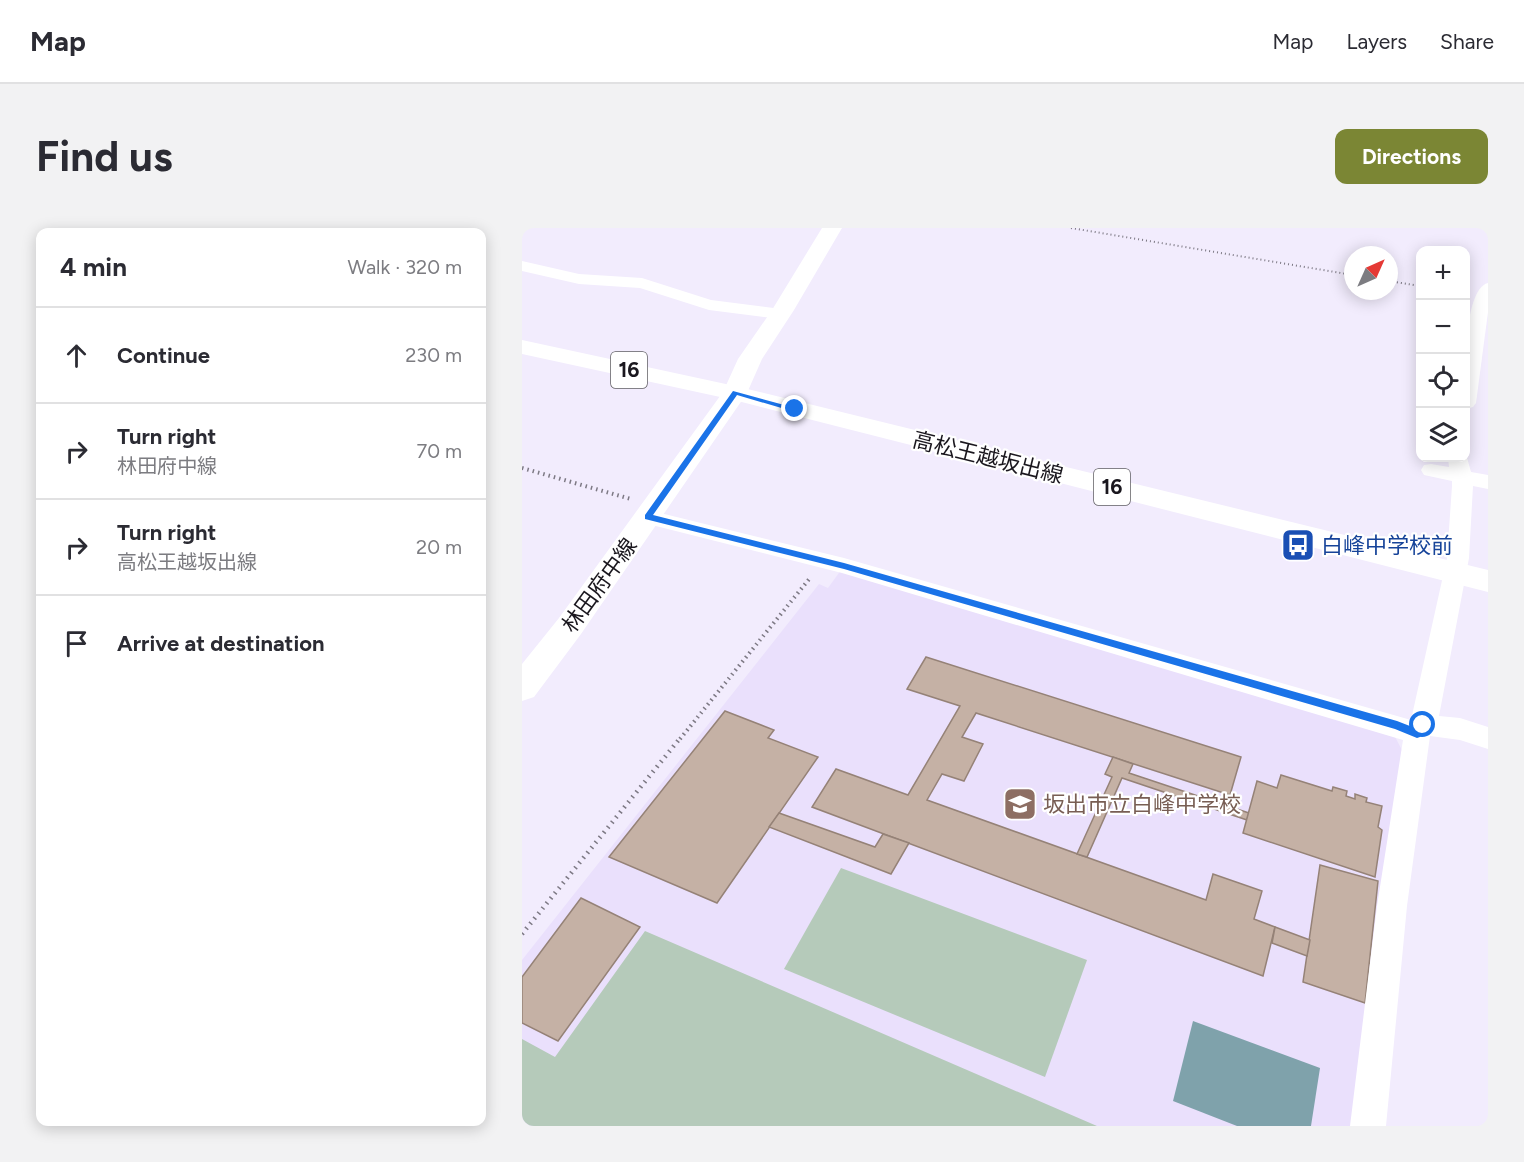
<!DOCTYPE html>
<meta charset="utf-8">
<style>
body{margin:0;font-family:Figtree,"Noto Sans JP",sans-serif;background:#f2f2f3;color:#2b2b33}
.controls{position:absolute;right:18px;top:18px;display:grid;overflow:hidden;border-radius:12px;box-shadow:0 3px 15px #0003}
.controls button{width:54px;height:54px;display:grid;place-items:center;padding:0;border:0;border-bottom:2px solid #e1e1e2;background:#fff;color:#2b2b33;font:30px sans-serif}
.compass{position:absolute;left:822px;top:18px;width:54px;height:54px;border-radius:50%;background:#fff;box-shadow:0 3px 15px #0003;rotate:45deg}
.stop{position:absolute;width:18px;height:18px;margin:-14px;border:4px solid #1a73e8;border-radius:50%;background:#fff}
.stop.end{background:#1a73e8;border-color:#fff;box-shadow:0 2px 6px #0008}
.list{margin:0;padding:0;list-style:none}
h2{display:flex;justify-content:space-between;align-items:center;height:78px;margin:0;padding:0 24px;font-size:26px}
h2 small{font-size:20px;font-weight:400;color:#7c7c81}
.list li{display:grid;grid-template-columns:39px 1fr auto;gap:18px;align-items:center;box-sizing:border-box;height:96px;padding:0 24px;border-top:2px solid #e1e1e2}
.list b{display:block;font-size:22px;white-space:nowrap}
.list p{margin:0;font-size:20px;white-space:nowrap;color:#7c7c81}
.list em{font-size:20px;font-style:normal;color:#7c7c81}
.icon{flex:none;width:33px;height:33px;fill:none;stroke:currentColor;stroke-width:2;stroke-linecap:round;stroke-linejoin:round}
.map{position:relative;flex:none;width:966px;height:898px;overflow:hidden;border-radius:12px}
header{display:flex;align-items:center;gap:36px;box-sizing:border-box;height:84px;padding:0 30px;background:#fff;border-bottom:2px solid #e1e1e2}
header strong{font-size:28px}
nav{display:flex;gap:33px;margin-inline-start:auto;font-size:21px}
.intro{display:flex;align-items:center;justify-content:space-between;box-sizing:border-box;height:144px;padding:0 36px}
h1{margin:0;font-size:42px}
.button{padding:15px 27px;border-radius:12px;background:#7b8634;color:#fff;font-size:21px;font-weight:700}
main{display:flex;gap:36px;padding:0 36px}
aside{flex:1;background:#fff;border-radius:12px;box-shadow:0 3px 15px #0003}
.map>svg:first-child{display:block}
</style>
<header>
<strong>Map</strong>
<nav><a>Map</a><a>Layers</a><a>Share</a></nav>
</header>
<div class="intro"><h1>Find us</h1><a class="button">Directions</a></div>
<main>
<aside>
<h2>4 min<small>Walk · 320 m</small></h2>
<ul class="list">
<li><svg class="icon" aria-label="ahead" viewBox="0 0 24 24"><path d="M12 20V5M6 11l6-6 6 6"/></svg><div><b>Continue</b></div><em>230 m</em></li>
<li><svg class="icon" aria-label="right" viewBox="0 0 24 24"><path d="M7 20v-9h11M14 6l5 5-5 5"/></svg><div><b>Turn right</b><p>林田府中線</p></div><em>70 m</em></li>
<li><svg class="icon" aria-label="right" viewBox="0 0 24 24"><path d="M7 20v-9h11M14 6l5 5-5 5"/></svg><div><b>Turn right</b><p>高松王越坂出線</p></div><em>20 m</em></li>
<li><svg class="icon" aria-label="arrive" viewBox="0 0 24 24"><path d="M6 21V4h12l-3 4 3 4H6"/></svg><div><b>Arrive at destination</b></div></li>
</ul>
</aside>
<div class="map">
<svg width="966" height="898" viewBox="0 0 966 898">
<rect width="100%" height="100%" fill="#f2ecfd"/>
<polygon fill="#eae0fc" points="319,342 871,505 880,522 833,898 0,898 0,732 297,356 306,360"/>
<g fill="#b5caba">
<polygon points="319,640 565,732 523,849 262,741"/>
<polygon points="123,703 575,898 0,898 0,811 33,829"/>
</g>
<polygon fill="#7fa2ab" points="671,793 798,840 789,898 715,898 651,873"/>
<g fill="#c5b1a5" stroke="#958277" stroke-width="1.5">
<polygon points="404,429 719,529 708,567 454,485 440,509 461,516 442,553 420,546 405,572 684,672 691,646 740,663 732,691 753,699 741,748 290,579 314,541 386,567 438,478 385,461"/>
<polygon points="203,483 252,502 246,510 296,529 195,675 87,629"/>
<polygon points="591,529 611,536 607,545 727,585 725,592 600,550 565,629 555,626 590,549 583,546"/>
<polygon points="759,547 810,563 811,559 825,563 824,568 833,571 833,566 845,570 844,574 860,578 856,599 860,602 853,649 721,605 735,553 755,560"/>
<polygon points="257,585 353,619 361,606 387,615 369,646 247,599"/>
<polygon points="798,637 856,653 843,775 781,754"/>
<polygon points="59,670 118,699 36,813 0,795 0,749"/>
<polygon points="753,699 788,712 785,728 750,715"/>
</g>
<g fill="none" stroke-linecap="round" stroke-linejoin="round">
<g stroke="#7d7984" stroke-width="2" stroke-dasharray="1 3" stroke-linecap="butt">
<polyline points="549,0 831,47"/>
<polyline points="867,53 898,58"/>
</g>
<g stroke="#7d7984" stroke-width="4" stroke-dasharray="1.5 4" stroke-linecap="butt">
<polyline points="0,240 109,271"/>
<polyline points="158,511 288,350"/>
</g>
<polyline stroke="#7d7984" stroke-width="4.5" stroke-dasharray="1.5 5" stroke-linecap="butt" points="0,706 159,509"/>
<g fill="#fff" fill-rule="evenodd">
<polygon points="0,33 57,46 120,50 189,72 259,81 265,82 268,86 265,90 259,91 187,82 118,60 57,56 0,43"/>
<path d="M966,55V84L954,175L951,179L944,181C942,159 940,61 966,55Z"/>
<polygon points="944,226 949,244 966,247 966,261 951,258 947,330 917,488 938,490 966,499 966,521 938,512 908,508 885,678 864,898 828,898 855,678 881,512 320,345 118,294 115,289 118,284 126,282 322,330 889,492 925,330 930,258 930,253 902,247 899,242 902,237 909,236 927,239 926,230 944,230"/>
</g>
<polygon fill="#fff" fill-rule="evenodd" points="300,0 320,0 272,82 240,131 225,165 59,406 12,469 0,473 0,436 37,390 201,164 216,131 250,82"/>
<polygon fill="#fff" fill-rule="evenodd" points="0,112 213,158 966,342 966,364 212,172 0,126"/>
</g>
<polygon fill="#1a73e8" points="211,163 277,181 273,184 215,167 131,287 322,335 875,493 893,500 901,493 906,497 898,509 895,510 873,501 322,341 123,291 123,287"/>
<defs>
<g id="bus-square" transform="scale(1.725)"><rect x="-9" y="-9" width="18" height="18" rx="4" fill="#1a4fb4" stroke="#fff"/><path d="M-5-6H5V4H4V6H2V4H-2V6H-4V4H-5ZM-3.5-4V0h7V-4ZM-3.5 1.2v1.5H-2V1.2ZM2 1.2v1.5H3.5V1.2Z" fill="#fff"/></g>
<g id="school-square" transform="scale(1.725)"><rect x="-9" y="-9" width="18" height="18" rx="4" fill="#8d6e63" stroke="#fff"/><path d="M0-5L7-2L0 1L-7-2ZM-4 1L0 2.5L4 1V4Q0 6-4 4Z" fill="#fff"/></g>
</defs>
<g fill-rule="evenodd">
<use href="#bus-square" x="776" y="317"/>
<use href="#school-square" x="498" y="576"/>
</g>
<g text-anchor="middle" stroke-width="4.5" stroke-linejoin="round" paint-order="stroke">
<g fill="#fff" stroke="#5f5d62" stroke-width="1.5">
<rect x="89" y="124" width="36" height="36" rx="4.5"/>
<rect x="572" y="241" width="36" height="36" rx="4.5"/>
</g>
<g font-size="21" font-weight="bold" fill="#1a171e">
<text x="107" y="149">16</text>
<text x="590" y="266">16</text>
</g>
<g font-size="22" fill="#1a171e" stroke="#fff">
<text transform="translate(466 229) rotate(14)" y="8">高松王越坂出線</text>
<text transform="translate(77 357) rotate(-54)" y="8">林田府中線</text>
</g>
<g font-size="22" fill="#164399" stroke="#fff" text-anchor="start">
<text x="799" y="325">白峰中学校前</text>
</g>
<g font-size="22" fill="#785e54" stroke="#fff" text-anchor="start">
<text x="521" y="584">坂出市立白峰中学校</text>
</g>
</g>
</svg>
<div class="controls">
<button>+</button>
<button>−</button>
<button><svg class="icon" aria-label="locate" viewBox="0 0 24 24"><circle cx="12" cy="12" r="6"/><path d="M12 2v4M12 18v4M2 12h4M18 12h4"/></svg></button>
<button><svg class="icon" aria-label="layers" viewBox="0 0 24 24"><path d="M12 4l9 5-9 5-9-5zM3 14l9 5 9-5"/></svg></button>
</div>
<svg class="compass" viewBox="-18 -18 36 36"><path d="M0-13l5 13h-10z" fill="#e53935"/><path d="M0 13l5-13h-10z" fill="#7c7c81"/></svg>
<div class="stop" style="left:901px;top:497px"></div>
<div class="stop end" style="left:273px;top:181px"></div>
</div>
</main>
